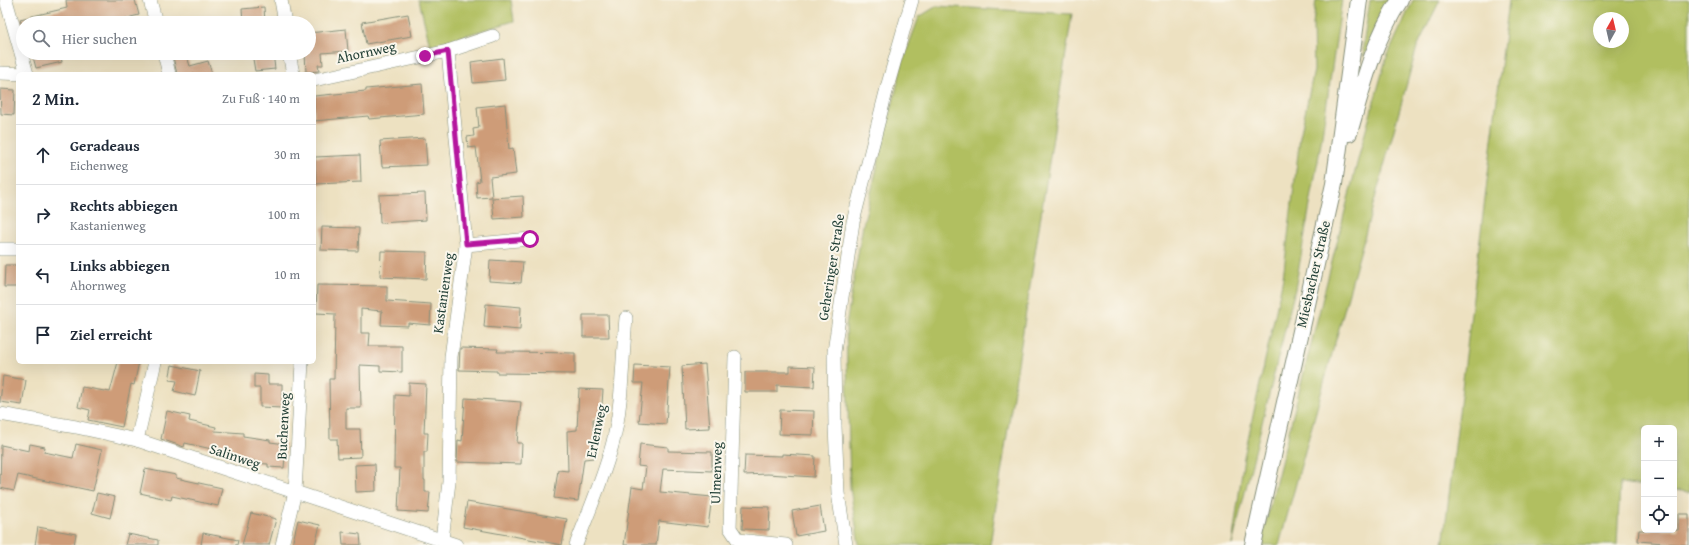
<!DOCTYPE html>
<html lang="de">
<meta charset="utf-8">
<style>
body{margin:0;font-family:"Gentium Book Plus",serif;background:#f6f6f7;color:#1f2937}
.controls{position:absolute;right:12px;bottom:12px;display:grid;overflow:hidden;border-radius:6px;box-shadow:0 4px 16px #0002}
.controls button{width:36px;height:36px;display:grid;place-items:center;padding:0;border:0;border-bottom:1px solid #e0e1e3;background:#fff;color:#1f2937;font:20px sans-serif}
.compass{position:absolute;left:1593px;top:12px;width:36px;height:36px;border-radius:50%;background:#fff;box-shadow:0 4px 16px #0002;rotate:8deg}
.stop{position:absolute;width:12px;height:12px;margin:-9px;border:3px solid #b5179e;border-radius:50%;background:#fff}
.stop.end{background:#b5179e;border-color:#fff;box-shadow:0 1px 4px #0008}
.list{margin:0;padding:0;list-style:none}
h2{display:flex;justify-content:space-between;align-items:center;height:52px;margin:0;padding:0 16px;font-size:17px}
h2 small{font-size:13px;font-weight:400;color:#747a83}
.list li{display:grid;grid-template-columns:26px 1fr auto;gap:12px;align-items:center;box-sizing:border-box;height:60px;padding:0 16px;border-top:1px solid #e0e1e3}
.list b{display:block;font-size:15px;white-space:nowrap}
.list p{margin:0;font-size:13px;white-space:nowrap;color:#747a83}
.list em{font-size:13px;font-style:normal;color:#747a83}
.icon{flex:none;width:22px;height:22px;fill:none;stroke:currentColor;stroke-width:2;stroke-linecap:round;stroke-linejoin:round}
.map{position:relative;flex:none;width:1689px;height:545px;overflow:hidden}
.search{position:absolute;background:#fff;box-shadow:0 4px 16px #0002;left:16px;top:16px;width:300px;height:44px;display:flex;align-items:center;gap:10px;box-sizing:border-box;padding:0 14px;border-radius:22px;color:#747a83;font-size:15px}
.panel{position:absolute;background:#fff;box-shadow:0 4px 16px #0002;left:16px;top:72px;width:300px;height:292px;border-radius:6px}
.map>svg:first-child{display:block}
</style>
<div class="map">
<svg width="1689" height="545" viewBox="0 0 1689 545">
<rect width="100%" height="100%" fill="#fbf7ec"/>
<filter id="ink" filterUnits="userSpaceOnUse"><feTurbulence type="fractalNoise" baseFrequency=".025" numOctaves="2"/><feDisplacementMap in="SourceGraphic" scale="8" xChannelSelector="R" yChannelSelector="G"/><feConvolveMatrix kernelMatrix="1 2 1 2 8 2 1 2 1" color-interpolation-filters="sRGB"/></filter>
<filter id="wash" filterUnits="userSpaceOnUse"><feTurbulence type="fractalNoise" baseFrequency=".012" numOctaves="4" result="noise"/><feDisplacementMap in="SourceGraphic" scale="16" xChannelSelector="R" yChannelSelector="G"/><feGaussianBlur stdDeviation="0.9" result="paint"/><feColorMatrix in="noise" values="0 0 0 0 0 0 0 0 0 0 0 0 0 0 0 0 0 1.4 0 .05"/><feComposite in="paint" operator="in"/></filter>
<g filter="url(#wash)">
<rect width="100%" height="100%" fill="#ede1c1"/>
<g fill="#b1bf61" stroke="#687e4a" fill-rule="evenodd">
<polygon points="419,0 511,0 514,21 430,46"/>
<polygon points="1316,0 1342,0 1320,149 1295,289 1232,545 1244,457 1283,278 1300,137 1314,70 1313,24"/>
<polygon points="1370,0 1391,0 1364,57 1363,46"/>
<polygon points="1413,0 1440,0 1417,47 1279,545 1260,545 1362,144 1386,59"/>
<path d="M1509,0H1689V492L1674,490V428H1644V486L1620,483L1617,545H1443ZM1599,18H1623V42H1599Z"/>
<polygon points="937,6 1072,14 990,545 859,545 850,488 846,325 863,225 903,61 919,17"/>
</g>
<g id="blocks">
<g fill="#ce9c78">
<polygon points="66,0 135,0 139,15 106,23 21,23 20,19 67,8"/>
<polygon points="264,7 265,23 243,23 242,9"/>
<polygon points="408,14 412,36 366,44 362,22"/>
<polygon points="346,29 348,51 322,53 323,65 318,65 319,71 306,72 305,53 309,53 309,33"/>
<polygon points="32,53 60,53 62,62 36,68"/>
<polygon points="172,53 186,53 190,66 208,61 212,74 177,74"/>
<polygon points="252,53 273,53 275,69 255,71"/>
<polygon points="503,58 505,80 473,83 471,62"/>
<polygon points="422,84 424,114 369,119 368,116 314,121 314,96 366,91 366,89"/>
<polygon points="0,89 15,90 14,115 1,114"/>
<polygon points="505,104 509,149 513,148 516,174 490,177 492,197 477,198 476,182 480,181 476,147 468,148 467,137 474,136 473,129 479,128 477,107"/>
<polygon points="425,138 427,165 382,167 380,141"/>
<polygon points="360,155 361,182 316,184 315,157"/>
<polygon points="425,193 426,220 380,223 379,195"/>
<polygon points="523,196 524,217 494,219 492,198"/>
<polygon points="322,227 359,228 358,251 321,250"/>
<polygon points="381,251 427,252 426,279 380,277"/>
<polygon points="490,260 523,262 521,283 489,281"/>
<polygon points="5,265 18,265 18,287 4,287"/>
<polygon points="317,285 387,286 387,301 431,304 430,325 408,323 408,326 381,325 382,311 361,309 361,333 370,333 369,346 402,346 402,372 380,371 380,366 360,365 361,408 346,408 346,429 360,429 361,457 338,458 337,439 330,439 329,379 334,379 335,314 316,313"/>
<polygon points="486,304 521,307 520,330 484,327"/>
<polygon points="583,315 608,315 609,337 583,337"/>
<polygon points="460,348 498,349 497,352 511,352 575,353 575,374 497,373 497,371 459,370"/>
<polygon points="118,362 139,362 134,385 131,384 122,427 88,420 90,410 78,407 82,387 110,392"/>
<polygon points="705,364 710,428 685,429 682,366"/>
<polygon points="172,365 200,371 195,396 174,391 177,381 169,380"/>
<polygon points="635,365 670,367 666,424 639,422 643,383 634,383"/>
<polygon points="790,366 815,367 814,387 777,385 777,392 745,392 745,372 790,372"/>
<polygon points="254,374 268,375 268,384 282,384 282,408 260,407 260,388 254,388"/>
<polygon points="3,376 26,380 22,405 0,402"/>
<polygon points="409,383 426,384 424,433 428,433 427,452 424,452 424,480 425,480 425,492 430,492 428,513 398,511 400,468 394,468 395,395 409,396"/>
<polygon points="579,389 603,390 601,419 593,419 594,458 584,459 578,501 554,498 558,470 568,471 567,431 577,430"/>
<polygon points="465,398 521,402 517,443 522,443 521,464 457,462 458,440 462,441"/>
<polygon points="780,410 814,411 813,435 779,434"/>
<polygon points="167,411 190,416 189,421 216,427 215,431 243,433 243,436 270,440 270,442 286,444 284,468 268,467 268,464 254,463 255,461 241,460 241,458 225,456 225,452 185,443 184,447 161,439"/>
<polygon points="30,444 45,447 44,452 73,458 76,444 102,450 93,491 18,475 14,491 0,488 1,445 29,451"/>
<polygon points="640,444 668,447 668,451 712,452 712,471 663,469 660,492 712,497 708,527 659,521 656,545 624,545 632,487 643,489 646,467 638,466"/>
<polygon points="782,454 815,456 814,477 768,474 744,475 745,455 782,456"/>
<polygon points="375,464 376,491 356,492 355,465"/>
<polygon points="145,469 176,475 176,478 222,488 218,506 172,496 171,500 140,493"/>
<polygon points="97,493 115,497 110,518 92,513"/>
<polygon points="467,502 567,519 562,545 463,527"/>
<polygon points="743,506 770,507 769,530 742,529"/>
<polygon points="820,506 824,531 796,536 792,511"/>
<polygon points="251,513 276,519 269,545 242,545"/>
<polygon points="1678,514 1689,514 1689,545 1638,541 1639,530 1678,530"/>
<polygon points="298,520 320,525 315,545 292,545"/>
<polygon points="38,527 76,534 74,545 35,545"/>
<polygon points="342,532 360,534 361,545 343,545"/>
<polygon points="203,533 238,540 237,545 201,545"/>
<polygon points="128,534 158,540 158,545 125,545"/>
</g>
</g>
</g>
<g filter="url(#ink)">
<use href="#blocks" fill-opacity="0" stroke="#868f7a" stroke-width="1"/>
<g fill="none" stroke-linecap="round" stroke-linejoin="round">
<g stroke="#868f7a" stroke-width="14">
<g id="minor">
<polyline points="6,0 27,74"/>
<polyline points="150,0 156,23"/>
<polyline points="281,0 285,23"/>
<polyline points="164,53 169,74"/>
<polyline points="289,53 293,74"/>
<polyline points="0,73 27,74"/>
<polyline points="314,80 448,51 493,36"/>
<polyline points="466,245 530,239"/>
<polyline points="0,249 18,249"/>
<polyline points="735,357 730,528 738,540 786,545"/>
<polyline points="0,414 76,427 137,440 456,545"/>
<polyline points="137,440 155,362"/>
<polyline points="442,540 449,482 451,357 466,245 448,51"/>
<polyline points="282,545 295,492 302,362"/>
<path d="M576,545C589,511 604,477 613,442C623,402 622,359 626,318"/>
<polyline points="846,545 838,493 835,426 834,352 853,222 888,84 912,0"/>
</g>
</g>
<g stroke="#868f7a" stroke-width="18">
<g id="major">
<path d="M1349,133C1362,88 1374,39 1400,0"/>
<polyline points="1253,545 1334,184 1359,0"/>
</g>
</g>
<use href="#minor" stroke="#fff" stroke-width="13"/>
<use href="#major" stroke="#fff" stroke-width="16"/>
</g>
</g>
<g fill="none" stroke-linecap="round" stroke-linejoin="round" filter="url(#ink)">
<polyline stroke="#b5179e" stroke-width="5" points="425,56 448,51 466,244 530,239"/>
</g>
<g text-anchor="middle" stroke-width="4" stroke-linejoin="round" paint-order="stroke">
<g font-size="14" fill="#1f3d34" stroke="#fbf7ec">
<text transform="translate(366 52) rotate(-12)" y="5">Ahornweg</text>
<text transform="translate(831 267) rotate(-81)" y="5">Geheringer Straße</text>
<text transform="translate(1313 274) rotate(-77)" y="5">Miesbacher Straße</text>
<text transform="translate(443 293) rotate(-82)" y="5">Kastanienweg</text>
<text transform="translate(283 426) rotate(-87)" y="5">Buchenweg</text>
<text transform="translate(596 431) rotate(-78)" y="5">Erlenweg</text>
<text transform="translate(235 456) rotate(18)" y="5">Salinweg</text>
<text transform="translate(716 473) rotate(-88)" y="5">Ulmenweg</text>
</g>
</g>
</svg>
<div class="controls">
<button>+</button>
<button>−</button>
<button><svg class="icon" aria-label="locate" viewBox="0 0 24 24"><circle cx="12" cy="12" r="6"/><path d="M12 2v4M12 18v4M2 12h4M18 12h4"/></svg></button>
</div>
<svg class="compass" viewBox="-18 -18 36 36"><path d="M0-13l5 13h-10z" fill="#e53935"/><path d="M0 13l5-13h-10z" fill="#747a83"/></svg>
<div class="stop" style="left:530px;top:239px"></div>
<div class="stop end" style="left:425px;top:56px"></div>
<div class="search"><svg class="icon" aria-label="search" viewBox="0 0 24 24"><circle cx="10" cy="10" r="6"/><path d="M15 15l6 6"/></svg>Hier suchen</div>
<section class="panel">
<h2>2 Min.<small>Zu Fuß · 140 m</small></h2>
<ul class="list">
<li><svg class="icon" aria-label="ahead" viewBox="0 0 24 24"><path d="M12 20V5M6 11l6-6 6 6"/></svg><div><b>Geradeaus</b><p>Eichenweg</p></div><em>30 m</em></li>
<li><svg class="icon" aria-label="right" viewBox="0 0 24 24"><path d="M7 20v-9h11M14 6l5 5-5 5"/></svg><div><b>Rechts abbiegen</b><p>Kastanienweg</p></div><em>100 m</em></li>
<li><svg class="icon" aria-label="left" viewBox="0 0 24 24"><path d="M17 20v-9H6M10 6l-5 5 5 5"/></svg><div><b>Links abbiegen</b><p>Ahornweg</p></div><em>10 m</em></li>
<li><svg class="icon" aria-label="arrive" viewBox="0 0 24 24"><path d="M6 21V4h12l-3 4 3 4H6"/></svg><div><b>Ziel erreicht</b></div></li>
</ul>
</section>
</div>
